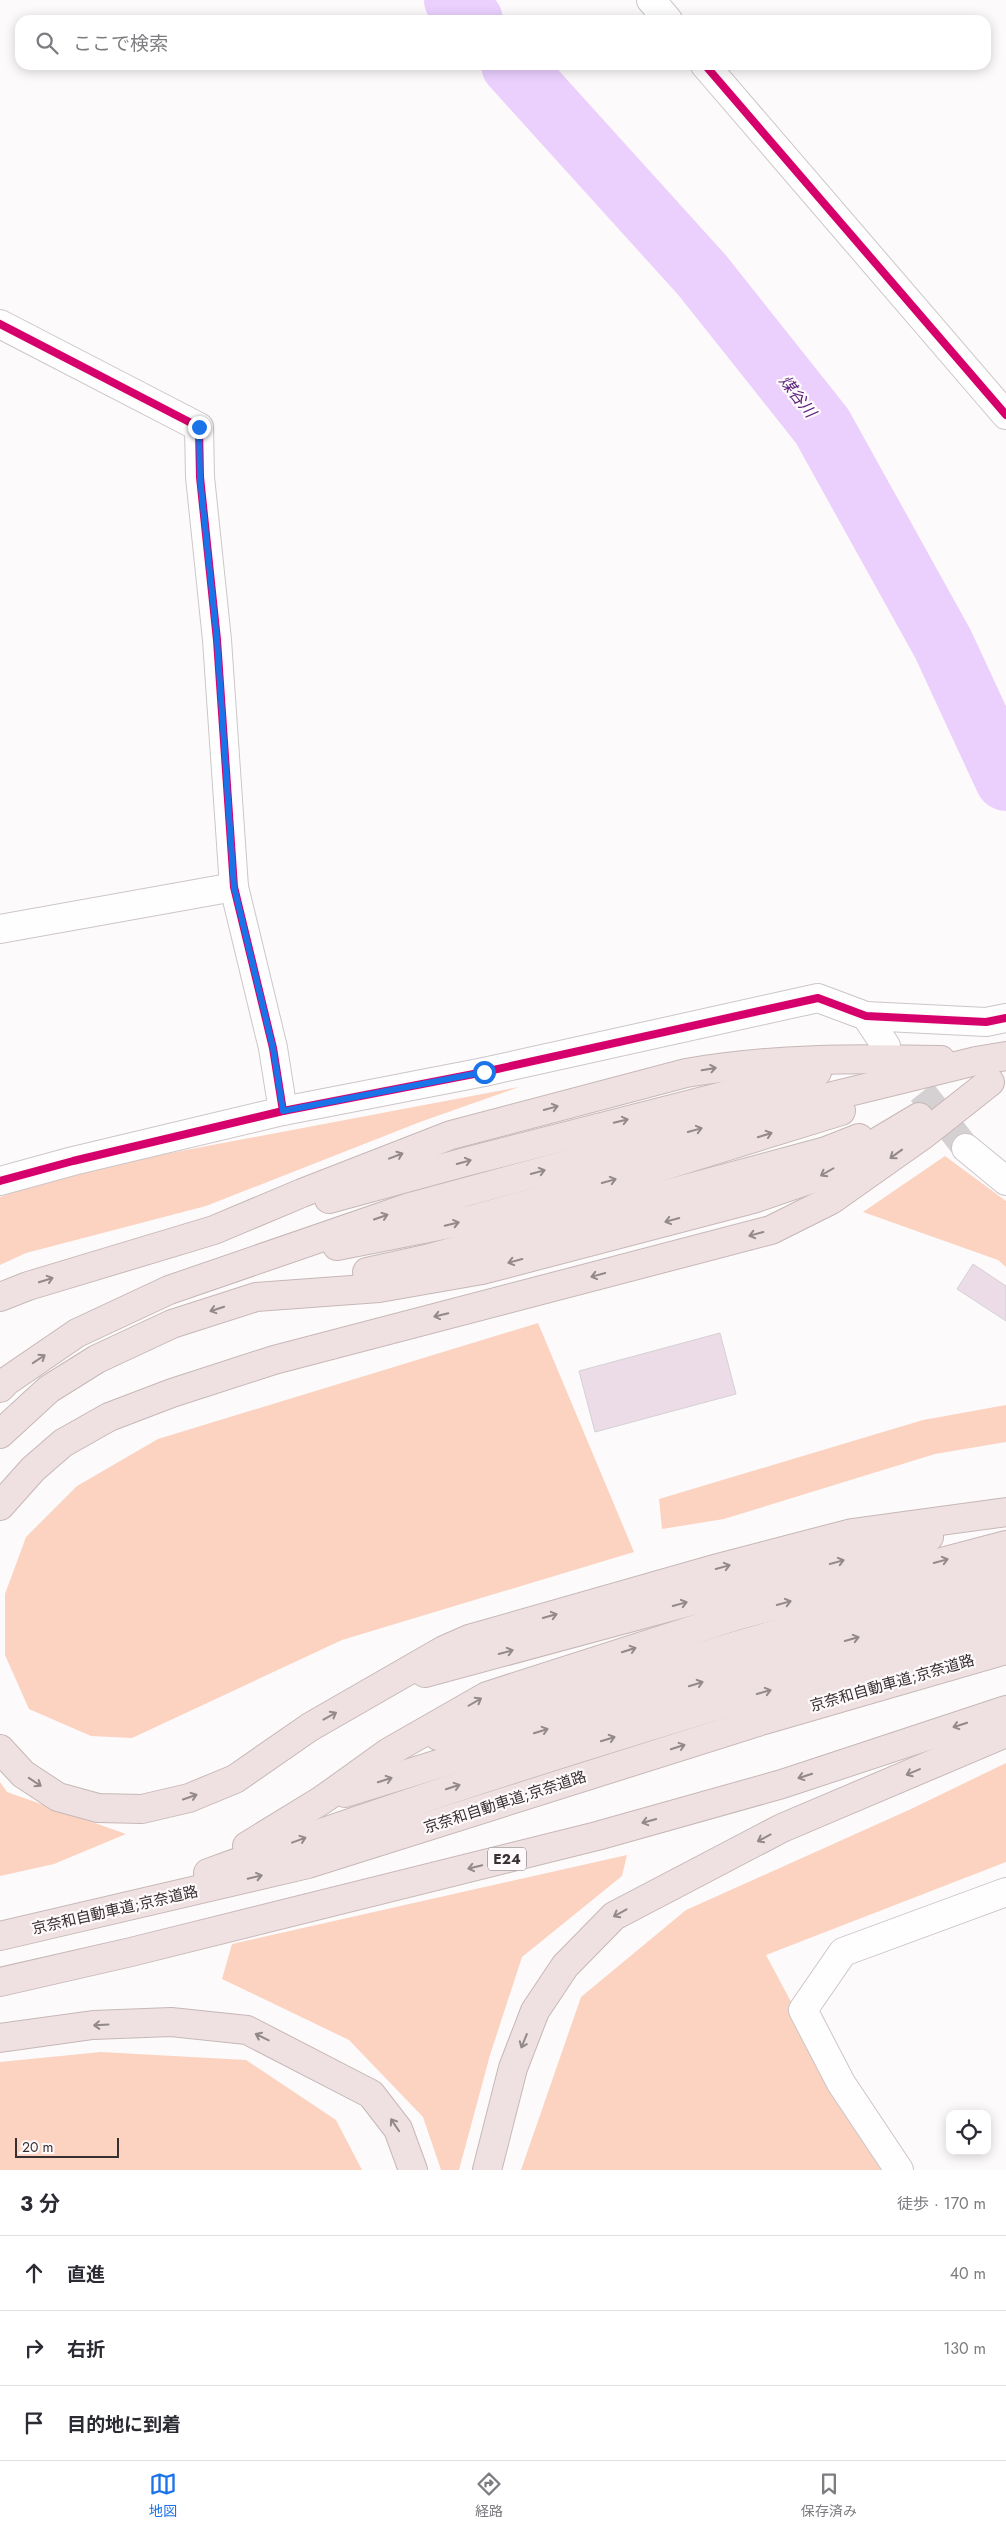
<!DOCTYPE html>
<html lang="ja">
<meta charset="utf-8">
<style>
body{margin:0;font-family:Jost,"Noto Sans JP",sans-serif;background:#f7f7f7;color:#2b2b33}
.controls{position:absolute;right:15px;bottom:15px;display:grid;overflow:hidden;border-radius:10px;box-shadow:0 2px 12px #0003}
.controls button{width:45px;height:45px;display:grid;place-items:center;padding:0;border:0;border-bottom:1px solid #e1e1e2;background:#fff;color:#2b2b33;font:25px sans-serif}
.scale{position:absolute;left:15px;bottom:12px;width:104px;box-sizing:border-box;padding-left:5px;border:2px solid #372f31;border-top:0;font-size:14px;line-height:18px;white-space:nowrap;color:#372f31;-webkit-text-stroke:4px #fef9fa;paint-order:stroke}
.stop{position:absolute;width:15px;height:15px;margin:-11px;border:4px solid #1a73e8;border-radius:50%;background:#fff}
.stop.end{background:#1a73e8;border-color:#fff;box-shadow:0 1px 5px #0008}
.list{margin:0;padding:0;list-style:none}
h2{display:flex;justify-content:space-between;align-items:center;height:65px;margin:0;padding:0 20px;font-size:21px}
h2 small{font-size:16px;font-weight:400;color:#7c7c81}
.list li{display:grid;grid-template-columns:32px 1fr auto;gap:15px;align-items:center;box-sizing:border-box;height:75px;padding:0 20px;border-top:1px solid #e1e1e2}
.list b{display:block;font-size:19px;white-space:nowrap}
.list em{font-size:16px;font-style:normal;color:#7c7c81}
.icon{flex:none;width:28px;height:28px;fill:none;stroke:currentColor;stroke-width:2;stroke-linecap:round;stroke-linejoin:round}
.map{position:relative;flex:none;width:1006px;height:2170px;overflow:hidden}
.search{position:absolute;background:#fff;box-shadow:0 2px 12px #0003;left:15px;right:15px;top:15px;height:55px;display:flex;align-items:center;gap:12px;box-sizing:border-box;padding:0 18px;border-radius:15px;color:#7c7c81;font-size:19px}
.sheet{height:290px;background:#fff}
nav{display:flex;justify-content:space-around;align-items:center;box-sizing:border-box;height:70px;border-top:1px solid #e1e1e2;background:#fff;font-size:14px;color:#7c7c81}
nav a{display:grid;justify-items:center;gap:2px}
nav .on{color:#1a73e8}
.map>svg:first-child{display:block}
</style>
<div class="map">
<svg width="1006" height="2170" viewBox="0 0 1006 2170">
<rect width="100%" height="100%" fill="#fdfafb"/>
<g fill="#fbd3c0">
<polygon points="519,1087 420,1122 206,1206 26,1253 0,1265 0,1197 75,1171"/>
<polygon points="945,1156 1006,1201 1006,1267 998,1260 863,1212"/>
<polygon points="538,1323 634,1552 342,1640 132,1738 91,1736 29,1709 5,1655 5,1594 26,1537 77,1486 158,1439"/>
<polygon points="1006,1405 1006,1442 935,1454 724,1519 662,1529 659,1499 923,1420"/>
<polygon points="1006,1763 1006,1862 766,1955 881,2170 521,2170 581,1997 686,1910 911,1809"/>
<polygon points="0,1782 7,1792 126,1834 54,1864 0,1876"/>
<polygon points="627,1855 622,1876 522,1957 490,2055 459,2170 441,2170 423,2117 349,2040 222,1979 232,1944"/>
<polygon points="101,2052 246,2060 336,2120 362,2170 0,2170 0,2062"/>
</g>
<g fill="none" stroke-linecap="round" stroke-linejoin="round">
<g stroke="#ebd0fe" stroke-width="62">
<polyline points="455,0 472,20"/>
<polyline points="512,65 702,275 822,426 943,644 1006,780"/>
</g>
</g>
<g fill="#ecdce8" stroke="#d5d1d3">
<polygon points="973,1264 1006,1286 1006,1321 957,1289"/>
<polygon points="720,1333 736,1394 595,1432 579,1371"/>
</g>
<g fill="none" stroke-linecap="round" stroke-linejoin="round">
<polyline stroke="#d5d1d3" stroke-width="28" stroke-dasharray="28 14" stroke-linecap="butt" points="896,1059 966,1148"/>
<g stroke="#ccc6c8" stroke-width="30">
<g id="minor">
<polyline points="0,324 199,427 200,477 217,640 234,887 273,1048 283,1111"/>
<polyline points="0,929 234,887"/>
<polyline points="866,1016 886,1046"/>
<polyline points="966,1148 1006,1181"/>
<polyline points="0,1181 73,1161 283,1111 484,1072 818,998 866,1016 986,1022 1006,1018"/>
<polyline points="899,2170 841,2083 803,2010 843,1952 1006,1892"/>
</g>
</g>
<g stroke="#ccc6c8" stroke-width="30">
<g id="tertiary">
<polyline points="651,0 668,20"/>
<polyline points="705,65 1006,415"/>
</g>
</g>
<g stroke="#c7b7b7" stroke-width="30">
<g id="motorway">
<polyline points="329,1199 465,1162 817,1072"/>
<polyline points="337,1246 474,1219 650,1170 841,1111"/>
<polyline points="367,1272 426,1259 826,1151 859,1138"/>
<path d="M0,1297L28,1286L214,1230L302,1193L451,1135L686,1073C772,1058 854,1058 941,1060"/>
<polyline points="0,1388 7,1381 77,1333 169,1290 410,1207 718,1124 976,1061 1006,1056"/>
<polyline points="0,1434 49,1389 97,1359 172,1324 256,1297 379,1288 482,1270 753,1199 820,1176 919,1117"/>
<polyline points="0,1506 33,1469 63,1443 109,1417 172,1393 274,1360 771,1230 831,1200 923,1135 990,1082"/>
<polyline points="425,1673 929,1537"/>
<polyline points="438,1736 742,1644 1006,1570"/>
<polyline points="0,1749 23,1774 58,1797 98,1808 142,1809 189,1798 235,1779 310,1727 444,1650 469,1639 718,1568 852,1533 1006,1512"/>
<polyline points="345,1793 747,1668 1006,1596"/>
<polyline points="247,1846 322,1800 389,1752 487,1696 736,1616 1006,1545"/>
<path d="M208,1873C470,1778 737,1697 1006,1622"/>
<polyline points="0,1936 308,1864 764,1720 1006,1650"/>
<polyline points="0,1982 131,1952 597,1836 782,1784 1006,1710"/>
<polyline points="0,2038 93,2025 171,2022 247,2030 371,2094 398,2129 413,2170"/>
<polyline points="487,2170 513,2068 535,2011 565,1966 614,1916 782,1828 1006,1733"/>
</g>
</g>
<use href="#minor" stroke="#fffefe" stroke-width="28"/>
<use href="#tertiary" stroke="#fffefe" stroke-width="28"/>
<use href="#motorway" stroke="#efe1e2" stroke-width="28"/>
<g stroke="#fef9fa" stroke-width="11">
<g id="cycleway">
<polyline points="705,65 1006,415"/>
<polyline points="0,324 199,427 200,477 217,640 234,887 273,1048 283,1111"/>
<polyline points="0,1181 73,1161 283,1111 484,1072 818,998 866,1016 986,1022 1006,1018"/>
</g>
</g>
<use href="#cycleway" stroke="#d6006c" stroke-width="8"/>
</g>
<defs><path id="oneway-shaft" d="M-6 0H5M1.5-3L5.5 0L1.5 3" fill="none" stroke-width="1.6" stroke-linecap="round" stroke-linejoin="round" transform="scale(1.25)"/></defs>
<g stroke="#93888a">
<use href="#oneway-shaft" transform="translate(709 1069) rotate(-10)"/>
<use href="#oneway-shaft" transform="translate(551 1108) rotate(-15)"/>
<use href="#oneway-shaft" transform="translate(621 1121) rotate(-14)"/>
<use href="#oneway-shaft" transform="translate(695 1130) rotate(-15)"/>
<use href="#oneway-shaft" transform="translate(765 1135) rotate(-17)"/>
<use href="#oneway-shaft" transform="translate(896 1154) rotate(144)"/>
<use href="#oneway-shaft" transform="translate(396 1156) rotate(-21)"/>
<use href="#oneway-shaft" transform="translate(464 1162) rotate(-15)"/>
<use href="#oneway-shaft" transform="translate(538 1172) rotate(-15)"/>
<use href="#oneway-shaft" transform="translate(827 1172) rotate(150)"/>
<use href="#oneway-shaft" transform="translate(609 1181) rotate(-15)"/>
<use href="#oneway-shaft" transform="translate(381 1217) rotate(-19)"/>
<use href="#oneway-shaft" transform="translate(672 1220) rotate(165)"/>
<use href="#oneway-shaft" transform="translate(452 1224) rotate(-13)"/>
<use href="#oneway-shaft" transform="translate(756 1234) rotate(165)"/>
<use href="#oneway-shaft" transform="translate(515 1261) rotate(165)"/>
<use href="#oneway-shaft" transform="translate(598 1275) rotate(165)"/>
<use href="#oneway-shaft" transform="translate(46 1280) rotate(-17)"/>
<use href="#oneway-shaft" transform="translate(217 1309) rotate(162)"/>
<use href="#oneway-shaft" transform="translate(441 1315) rotate(166)"/>
<use href="#oneway-shaft" transform="translate(39 1359) rotate(-34)"/>
<use href="#oneway-shaft" transform="translate(941 1561) rotate(-15)"/>
<use href="#oneway-shaft" transform="translate(837 1562) rotate(-15)"/>
<use href="#oneway-shaft" transform="translate(723 1567) rotate(-15)"/>
<use href="#oneway-shaft" transform="translate(784 1603) rotate(-15)"/>
<use href="#oneway-shaft" transform="translate(680 1604) rotate(-15)"/>
<use href="#oneway-shaft" transform="translate(550 1616) rotate(-16)"/>
<use href="#oneway-shaft" transform="translate(852 1639) rotate(-16)"/>
<use href="#oneway-shaft" transform="translate(629 1650) rotate(-18)"/>
<use href="#oneway-shaft" transform="translate(506 1652) rotate(-15)"/>
<use href="#oneway-shaft" transform="translate(696 1684) rotate(-17)"/>
<use href="#oneway-shaft" transform="translate(764 1692) rotate(-16)"/>
<use href="#oneway-shaft" transform="translate(475 1702) rotate(-30)"/>
<use href="#oneway-shaft" transform="translate(330 1716) rotate(-29)"/>
<use href="#oneway-shaft" transform="translate(960 1725) rotate(162)"/>
<use href="#oneway-shaft" transform="translate(541 1731) rotate(-17)"/>
<use href="#oneway-shaft" transform="translate(608 1739) rotate(-17)"/>
<use href="#oneway-shaft" transform="translate(678 1747) rotate(-18)"/>
<use href="#oneway-shaft" transform="translate(913 1772) rotate(157)"/>
<use href="#oneway-shaft" transform="translate(805 1776) rotate(162)"/>
<use href="#oneway-shaft" transform="translate(385 1780) rotate(-18)"/>
<use href="#oneway-shaft" transform="translate(35 1782) rotate(34)"/>
<use href="#oneway-shaft" transform="translate(453 1787) rotate(-18)"/>
<use href="#oneway-shaft" transform="translate(190 1797) rotate(-19)"/>
<use href="#oneway-shaft" transform="translate(649 1821) rotate(164)"/>
<use href="#oneway-shaft" transform="translate(764 1838) rotate(152)"/>
<use href="#oneway-shaft" transform="translate(299 1840) rotate(-20)"/>
<use href="#oneway-shaft" transform="translate(475 1867) rotate(166)"/>
<use href="#oneway-shaft" transform="translate(255 1877) rotate(-13)"/>
<use href="#oneway-shaft" transform="translate(620 1913) rotate(151)"/>
<use href="#oneway-shaft" transform="translate(101 2025) rotate(177)"/>
<use href="#oneway-shaft" transform="translate(262 2037) rotate(-154)"/>
<use href="#oneway-shaft" transform="translate(524 2041) rotate(112)"/>
<use href="#oneway-shaft" transform="translate(395 2125) rotate(-124)"/>
</g>
<g fill="none" stroke-linecap="round" stroke-linejoin="round">
<polyline stroke="#1a73e8" stroke-width="6" points="199,427 200,478 217,640 234,887 273,1048 283,1111 484,1072"/>
</g>
<g text-anchor="middle" stroke-width="4.5" stroke-linejoin="round" paint-order="stroke">
<rect fill="#fef9fa" stroke="#736c6d" stroke-width="1" x="488" y="1847.5" width="38" height="23" rx="4"/>
<g font-size="14" font-weight="bold" fill="#372f31">
<text x="507" y="1864">E24</text>
</g>
<g font-size="15" fill="#372f31" stroke="#fef9fa">
<text transform="translate(892 1683) rotate(-16)" y="5">京奈和自動車道;京奈道路</text>
<text transform="translate(505 1802) rotate(-18)" y="5">京奈和自動車道;京奈道路</text>
<text transform="translate(115 1910) rotate(-13)" y="5">京奈和自動車道;京奈道路</text>
</g>
<g font-size="16" font-style="italic" fill="#5c227e" stroke="#fef9fa">
<text transform="translate(798 396) rotate(52)" y="6">煤谷川</text>
</g>
</g>
</svg>
<div class="controls">
<button><svg class="icon" aria-label="locate" viewBox="0 0 24 24"><circle cx="12" cy="12" r="6"/><path d="M12 2v4M12 18v4M2 12h4M18 12h4"/></svg></button>
</div>
<div class="scale">20 m</div>
<div class="stop" style="left:484px;top:1072px"></div>
<div class="stop end" style="left:199px;top:427px"></div>
<div class="search"><svg class="icon" aria-label="search" viewBox="0 0 24 24"><circle cx="10" cy="10" r="6"/><path d="M15 15l6 6"/></svg>ここで検索</div>
</div>
<section class="sheet">
<h2>3 分<small>徒歩 · 170 m</small></h2>
<ul class="list">
<li><svg class="icon" aria-label="ahead" viewBox="0 0 24 24"><path d="M12 20V5M6 11l6-6 6 6"/></svg><div><b>直進</b></div><em>40 m</em></li>
<li><svg class="icon" aria-label="right" viewBox="0 0 24 24"><path d="M7 20v-9h11M14 6l5 5-5 5"/></svg><div><b>右折</b></div><em>130 m</em></li>
<li><svg class="icon" aria-label="arrive" viewBox="0 0 24 24"><path d="M6 21V4h12l-3 4 3 4H6"/></svg><div><b>目的地に到着</b></div></li>
</ul>
</section>
<nav>
<a class="on"><svg class="icon" aria-label="map" viewBox="0 0 24 24"><path d="M3 6l6-2 6 2 6-2v14l-6 2-6-2-6 2zM9 4v14M15 6v14"/></svg>地図</a>
<a><svg class="icon" aria-label="directions" viewBox="0 0 24 24"><path d="M12 3l9 9-9 9-9-9zM9 14v-3h6M13 9l2 2-2 2"/></svg>経路</a>
<a><svg class="icon" aria-label="saved" viewBox="0 0 24 24"><path d="M7 4h10v16l-5-4-5 4z"/></svg>保存済み</a>
</nav>
